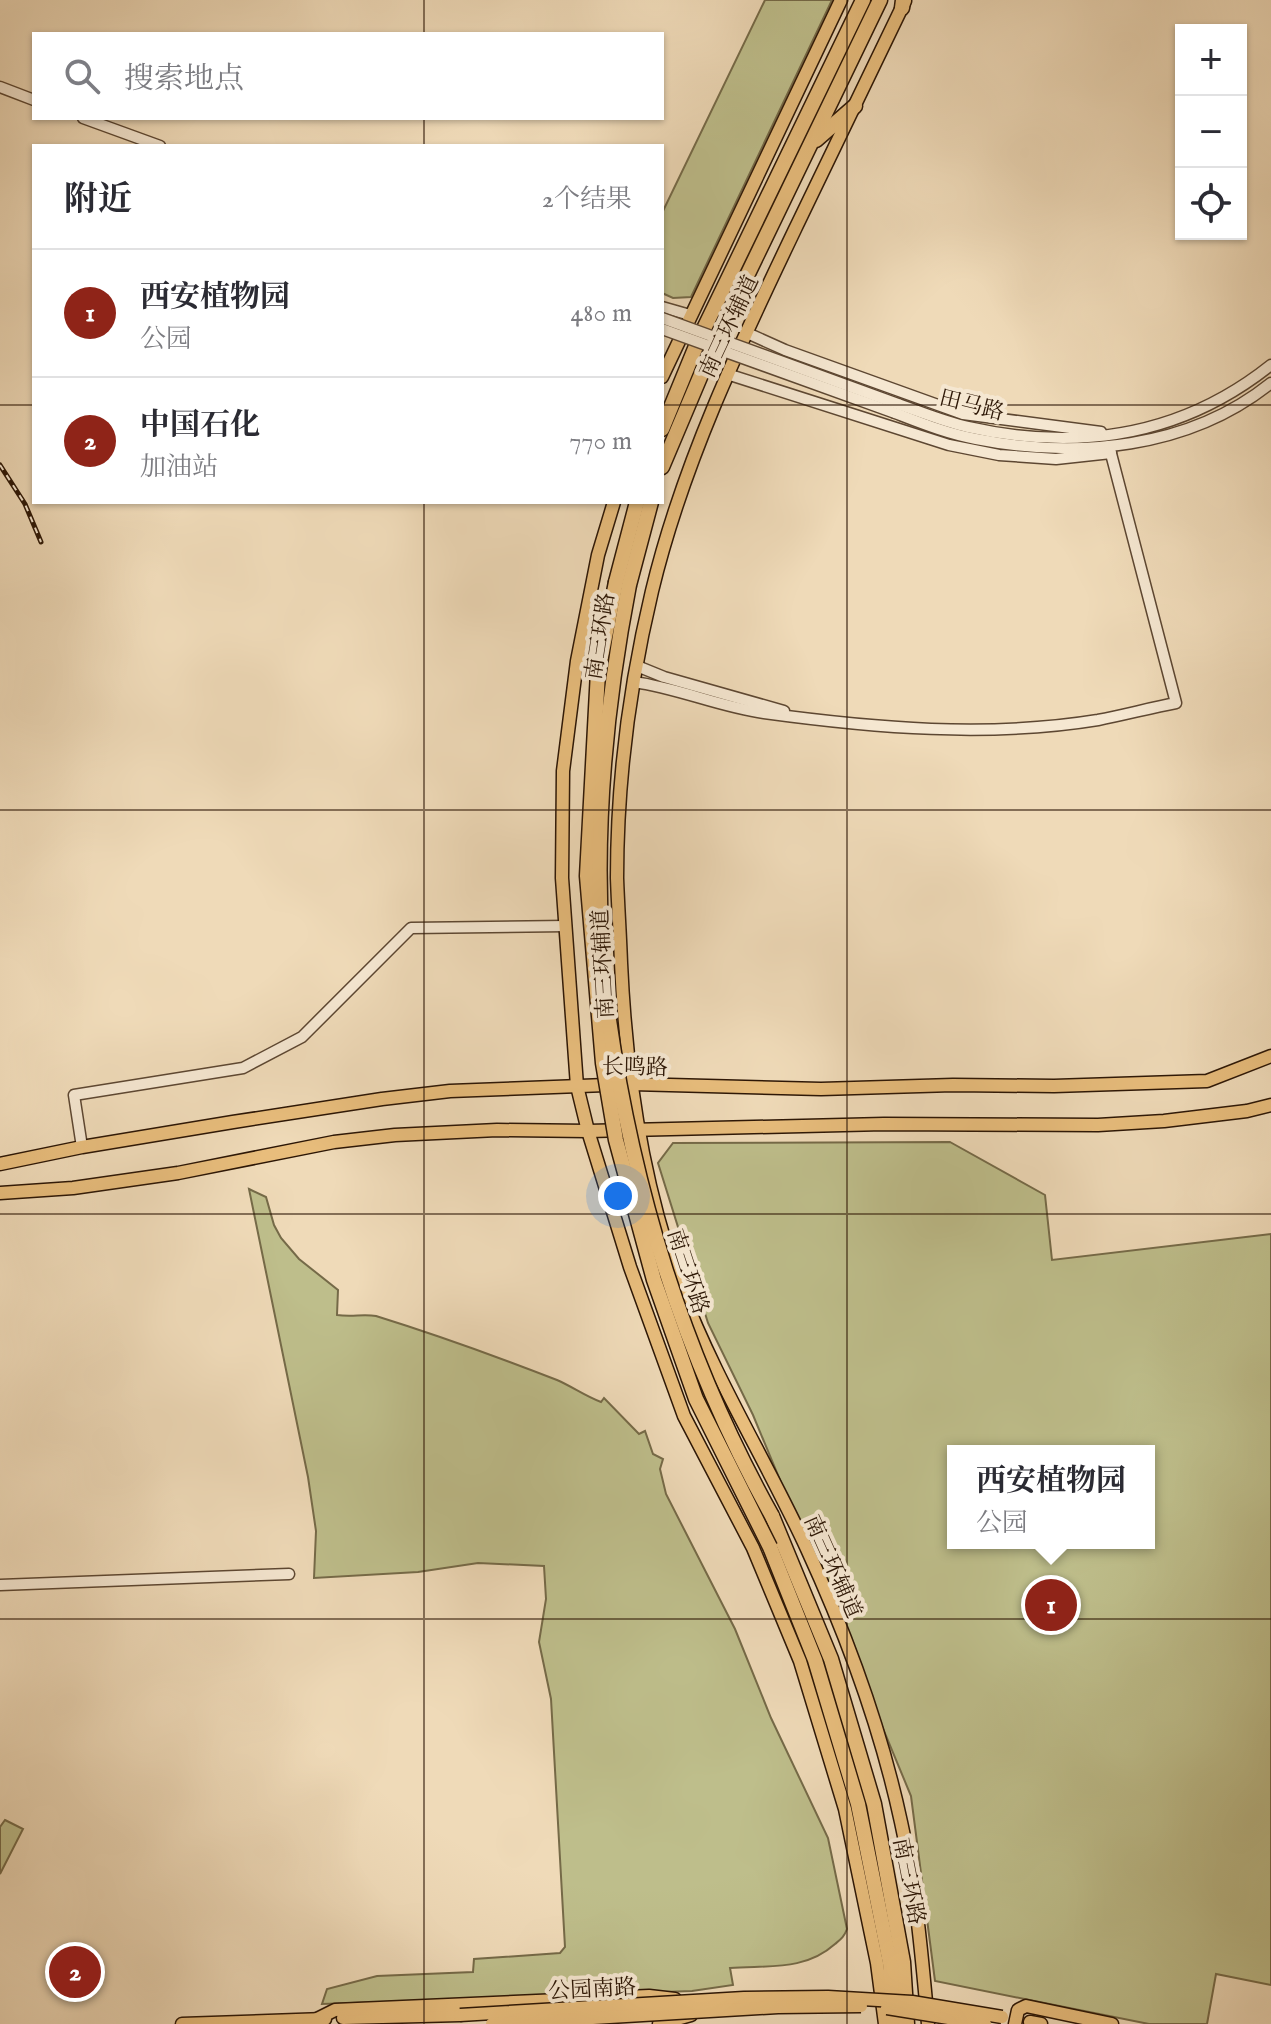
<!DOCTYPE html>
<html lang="zh">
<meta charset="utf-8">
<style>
body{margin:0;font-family:"IM FELL English","Noto Serif SC",serif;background:#f7f7f7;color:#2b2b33}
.controls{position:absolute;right:24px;top:24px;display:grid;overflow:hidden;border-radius:0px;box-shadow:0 2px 6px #0004}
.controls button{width:72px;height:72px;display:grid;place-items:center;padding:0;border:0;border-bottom:2px solid #e1e1e2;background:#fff;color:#2b2b33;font:40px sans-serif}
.you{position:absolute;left:618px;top:1196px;width:28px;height:28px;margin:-20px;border:6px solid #fff;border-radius:50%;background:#1a73e8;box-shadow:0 0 0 12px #1a73e833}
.badge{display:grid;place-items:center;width:52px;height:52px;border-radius:50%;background:#8f2418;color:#fff;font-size:26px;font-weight:700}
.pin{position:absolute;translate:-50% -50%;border:4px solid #fff;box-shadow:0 2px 8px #0006}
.popup{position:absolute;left:947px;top:1445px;width:208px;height:104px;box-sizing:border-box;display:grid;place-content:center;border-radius:0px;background:#fff;filter:drop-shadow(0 2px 6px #0005);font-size:26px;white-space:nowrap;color:#7c7c81}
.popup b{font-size:30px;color:#2b2b33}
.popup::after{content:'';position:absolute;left:50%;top:100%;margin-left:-16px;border:16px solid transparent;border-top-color:#fff}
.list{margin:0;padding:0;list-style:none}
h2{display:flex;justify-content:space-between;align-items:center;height:104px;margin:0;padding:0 32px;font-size:34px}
h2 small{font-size:26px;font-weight:400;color:#7c7c81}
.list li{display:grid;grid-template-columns:52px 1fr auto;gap:24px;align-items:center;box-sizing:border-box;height:128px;padding:0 32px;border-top:2px solid #e1e1e2}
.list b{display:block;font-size:30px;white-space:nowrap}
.list p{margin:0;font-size:26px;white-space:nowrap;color:#7c7c81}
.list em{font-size:26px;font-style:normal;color:#7c7c81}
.icon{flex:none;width:44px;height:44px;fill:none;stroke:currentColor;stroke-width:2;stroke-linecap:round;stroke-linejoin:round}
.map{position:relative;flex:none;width:1271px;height:2024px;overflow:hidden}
.search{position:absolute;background:#fff;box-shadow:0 2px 6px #0004;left:32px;top:32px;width:632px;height:88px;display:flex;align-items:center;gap:20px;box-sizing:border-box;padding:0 28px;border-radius:0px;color:#7c7c81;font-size:30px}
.panel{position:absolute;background:#fff;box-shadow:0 2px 6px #0004;left:32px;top:144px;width:632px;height:360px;border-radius:0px}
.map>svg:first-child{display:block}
</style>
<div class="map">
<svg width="1271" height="2024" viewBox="0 0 1271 2024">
<rect width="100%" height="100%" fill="#efdab8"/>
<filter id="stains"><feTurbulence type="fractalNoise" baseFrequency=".0025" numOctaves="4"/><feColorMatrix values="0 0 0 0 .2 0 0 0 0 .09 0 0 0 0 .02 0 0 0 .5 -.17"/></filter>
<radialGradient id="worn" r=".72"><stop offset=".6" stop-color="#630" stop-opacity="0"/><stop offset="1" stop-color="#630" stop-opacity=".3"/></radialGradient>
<g fill="#bebe8b" stroke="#756a48" stroke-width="2" fill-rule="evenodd">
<polygon points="765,0 832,0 691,297 673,298 662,293 662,213"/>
<path d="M950,1142L1045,1195L1052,1260L1271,1234V1985L1216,1974L1207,2024H1149L935,1981L911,1796L753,1415L708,1323L658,1163L673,1143ZM953,1451H1149V1543H953Z"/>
<path d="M249,1189L266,1197L274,1225L281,1238L299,1259L338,1290L337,1315C351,1317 364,1314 376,1316C437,1335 498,1357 557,1380C573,1387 585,1396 601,1402L604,1398L639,1434L645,1431L653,1454L663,1459L660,1469L666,1494L735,1629L771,1718L828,1838L847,1929C844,1937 841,1939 835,1944C805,1971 769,1965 730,1968L733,1985L692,1991L322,2004L327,1989L377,1976L473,1972L474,1959L560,1953L565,1947L551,1699L539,1642L546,1599L544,1566L478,1563L418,1572L314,1578L316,1531L308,1477Z"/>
<polygon points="5,1820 23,1829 0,1874 0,1827"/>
</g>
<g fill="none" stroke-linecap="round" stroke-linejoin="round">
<g stroke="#5d4732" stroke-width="13">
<g id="minor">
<polyline points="0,87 34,100"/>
<polyline points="83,118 160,146"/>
<polyline points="662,307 690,315"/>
<polyline points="745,332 785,350 963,414 1101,432"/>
<polyline points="727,374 949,445 999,455 1056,459 1111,453"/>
<path d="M898,404C921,412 945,422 968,427C1079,452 1182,436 1271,365"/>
<path d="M895,413C921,423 948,434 976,439C1077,459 1189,449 1271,383"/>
<polyline points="637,666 664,677 784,711"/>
<path d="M634,682C678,688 720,707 764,713C874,728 988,738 1098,720C1124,715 1150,708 1176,703L1109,446"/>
<polyline points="82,1147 74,1095 243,1068 302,1037 411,928 566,926"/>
<polyline points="0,1585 289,1574"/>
</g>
</g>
<g stroke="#2c1605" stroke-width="15">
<g id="major">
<path d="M905,1C869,75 834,149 798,223C741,342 683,462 652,591C630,683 617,782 617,878C618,906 620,935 621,963C626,1073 642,1185 681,1289C715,1379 767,1462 807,1549C847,1636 881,1729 901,1822C916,1888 922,1957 928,2024"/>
<polyline points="662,377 841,0"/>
<polyline points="614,502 598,555 577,661 563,771 562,878 577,1086 588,1131 630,1267 684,1416 753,1548 800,1661 845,1809 877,1963 885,2024"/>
<polyline points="0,1164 82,1147 233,1122 382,1099 450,1091 632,1084 821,1089 953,1085 1054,1086 1207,1081 1271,1056"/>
<polyline points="0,1193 73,1188 178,1173 334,1142 395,1135 497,1130 588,1131 884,1124 1098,1125 1164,1121 1247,1111 1271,1105"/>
<polyline points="343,2018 460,2015"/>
<polyline points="317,2019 335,2010 649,1996 675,1999"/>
<polyline points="1030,2022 1041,2024"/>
<polyline points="182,2024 325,2019"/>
<polyline points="659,2024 691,2015"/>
<polyline points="1015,2024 1018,2010 1026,2006 1112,2024"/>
</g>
</g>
<g stroke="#2c1605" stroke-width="17">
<g id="highway">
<polyline points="902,8 903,0"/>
<polyline points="816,140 855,106"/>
<polyline points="662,429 699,339 863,0"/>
<polyline points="662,467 714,344 880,0"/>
<polyline points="616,582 637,502"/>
<polyline points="629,585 651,502"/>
<polyline points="772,1516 831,1659 874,1804 903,1962 907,2024"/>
<polyline points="770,1547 815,1660 858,1804 890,1963 894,2024"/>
</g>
</g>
<use href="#minor" stroke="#f5e7d1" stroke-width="10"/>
<use href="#major" stroke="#e8bd7c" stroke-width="12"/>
<use href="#highway" stroke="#e8bd7c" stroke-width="14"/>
<g stroke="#2c1605" stroke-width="5">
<polyline id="rail" points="0,465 25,504 41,542"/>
</g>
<use href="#rail" stroke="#f5e7d1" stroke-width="2" stroke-dasharray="6" stroke-linecap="butt"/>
<g stroke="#5d4732" stroke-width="13" stroke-linecap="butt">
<g id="minor-bridge">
<polyline points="662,318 898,404"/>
<polyline points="662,329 895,413"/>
</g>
</g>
<g stroke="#2c1605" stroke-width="15" stroke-linecap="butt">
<g id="major-bridge">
<polyline points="887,2008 985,2024"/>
<polyline points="460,2015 744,1998 828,1997 912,2002 1002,2017"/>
<polyline points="492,2024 778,2007 861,2006"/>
</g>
</g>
<g stroke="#2c1605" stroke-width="17" stroke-linecap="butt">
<g id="highway-bridge">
<polyline points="616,582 598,672 587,876 603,1063 616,1140 654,1280 696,1399 770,1547"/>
<path d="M602,946C594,825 606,704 629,585"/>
<path d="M607,1006C632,1188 683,1356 772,1516"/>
</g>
</g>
<use href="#minor-bridge" stroke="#f5e7d1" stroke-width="10"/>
<use href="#major-bridge" stroke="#e8bd7c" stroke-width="12"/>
<use href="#highway-bridge" stroke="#e8bd7c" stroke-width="14"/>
</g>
<path fill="none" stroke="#2c1605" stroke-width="2" stroke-opacity="0.55" d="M424,0V34M847,0V2024M424,118V146M0,405H34M662,405H1271M424,502V2024M0,810H1271M0,1214H1271M0,1619H1271"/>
<g text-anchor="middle" stroke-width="8" stroke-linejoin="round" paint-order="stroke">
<g font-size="22" fill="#2c1605" stroke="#f5e7d1">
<text transform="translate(728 326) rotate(-65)" y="8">南三环辅道</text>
<text transform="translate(972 404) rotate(14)" y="8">田马路</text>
<text transform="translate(599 636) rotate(-81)" y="8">南三环路</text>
<text transform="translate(602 964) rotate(-93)" y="8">南三环辅道</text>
<text transform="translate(635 1066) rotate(1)" y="8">长鸣路</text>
<text transform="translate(689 1271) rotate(72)" y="8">南三环路</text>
<text transform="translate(834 1566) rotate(66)" y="8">南三环辅道</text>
<text transform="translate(910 1881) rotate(79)" y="8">南三环路</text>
<text transform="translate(592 1988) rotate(-3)" y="8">公园南路</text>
</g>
</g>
<rect width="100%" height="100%" filter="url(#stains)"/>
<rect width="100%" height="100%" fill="url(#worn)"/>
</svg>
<div class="controls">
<button>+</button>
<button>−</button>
<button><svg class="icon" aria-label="locate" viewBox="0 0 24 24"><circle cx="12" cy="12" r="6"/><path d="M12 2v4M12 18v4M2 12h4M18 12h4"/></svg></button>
</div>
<div class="you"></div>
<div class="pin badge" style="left:1051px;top:1605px">1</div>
<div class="popup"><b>西安植物园</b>公园</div>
<div class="pin badge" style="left:75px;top:1972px">2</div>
<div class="search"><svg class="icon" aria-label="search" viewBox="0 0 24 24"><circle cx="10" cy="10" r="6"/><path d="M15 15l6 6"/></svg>搜索地点</div>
<section class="panel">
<h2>附近<small>2个结果</small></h2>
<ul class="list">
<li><span class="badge">1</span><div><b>西安植物园</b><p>公园</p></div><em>480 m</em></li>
<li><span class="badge">2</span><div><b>中国石化</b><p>加油站</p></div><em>770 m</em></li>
</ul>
</section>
</div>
